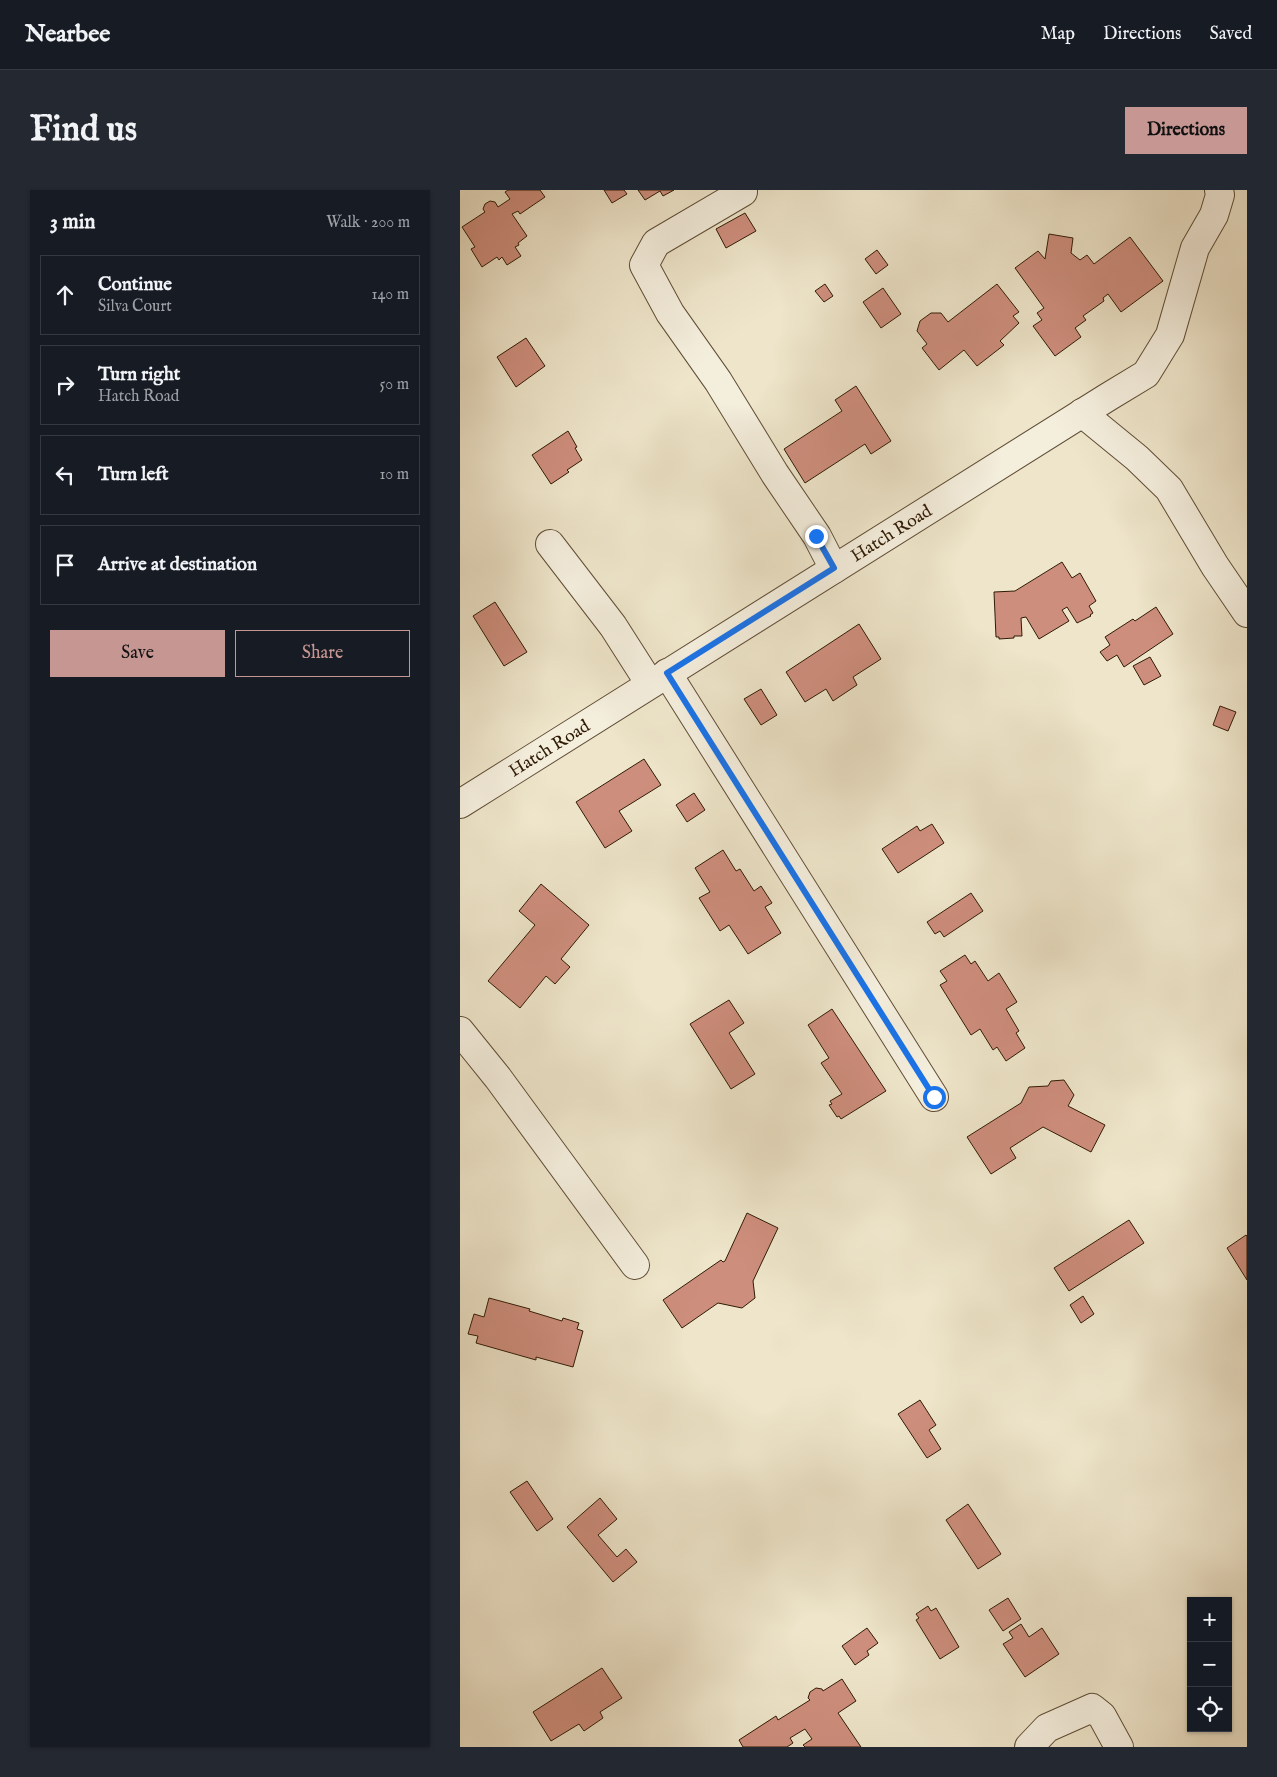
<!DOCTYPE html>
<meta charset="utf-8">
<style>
body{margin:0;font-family:"IM FELL English",serif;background:#242831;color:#f1f3f6}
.controls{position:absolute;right:15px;bottom:15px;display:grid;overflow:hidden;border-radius:0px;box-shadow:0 1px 4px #0004}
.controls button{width:45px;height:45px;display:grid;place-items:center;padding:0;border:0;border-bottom:1px solid #363941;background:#171b24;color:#f1f3f6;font:25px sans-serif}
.stop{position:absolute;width:15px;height:15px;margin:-11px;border:4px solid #1a73e8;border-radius:50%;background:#fff}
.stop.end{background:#1a73e8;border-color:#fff;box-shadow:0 1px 5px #0008}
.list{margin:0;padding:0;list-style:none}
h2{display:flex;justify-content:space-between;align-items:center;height:65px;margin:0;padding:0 20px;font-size:21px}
h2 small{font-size:16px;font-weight:400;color:#9ea1a6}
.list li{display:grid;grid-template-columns:32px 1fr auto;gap:15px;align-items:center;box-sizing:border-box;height:80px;margin:0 10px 10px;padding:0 10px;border:1px solid #363941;border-radius:0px}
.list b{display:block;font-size:19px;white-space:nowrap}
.list p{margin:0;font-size:16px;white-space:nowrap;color:#9ea1a6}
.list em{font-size:16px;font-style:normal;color:#9ea1a6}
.actions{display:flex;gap:10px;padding:15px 20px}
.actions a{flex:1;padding:11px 0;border:1px solid #c59692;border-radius:0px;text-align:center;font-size:18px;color:#c59692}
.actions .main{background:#c59692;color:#111}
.icon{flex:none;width:28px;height:28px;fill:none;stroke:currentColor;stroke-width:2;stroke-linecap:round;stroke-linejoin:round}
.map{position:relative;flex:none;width:787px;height:1557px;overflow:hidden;border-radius:0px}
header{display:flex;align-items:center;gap:30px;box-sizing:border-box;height:70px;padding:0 25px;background:#171b24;border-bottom:1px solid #363941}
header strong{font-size:24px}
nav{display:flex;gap:28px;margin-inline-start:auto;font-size:18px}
.intro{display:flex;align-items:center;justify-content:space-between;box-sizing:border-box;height:120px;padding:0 30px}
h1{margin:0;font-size:35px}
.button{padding:12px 22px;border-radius:0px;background:#c59692;color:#111;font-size:18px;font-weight:700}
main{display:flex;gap:30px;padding:0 30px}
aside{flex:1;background:#171b24;border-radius:0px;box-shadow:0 1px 4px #0004}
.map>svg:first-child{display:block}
</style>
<header>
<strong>Nearbee</strong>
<nav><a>Map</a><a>Directions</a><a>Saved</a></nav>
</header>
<div class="intro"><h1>Find us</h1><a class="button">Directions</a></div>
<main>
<aside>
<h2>3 min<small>Walk · 200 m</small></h2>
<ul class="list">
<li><svg class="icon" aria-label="ahead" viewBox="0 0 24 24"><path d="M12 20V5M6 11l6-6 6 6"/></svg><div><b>Continue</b><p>Silva Court</p></div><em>140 m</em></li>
<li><svg class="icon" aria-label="right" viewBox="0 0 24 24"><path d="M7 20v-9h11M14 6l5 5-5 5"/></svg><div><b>Turn right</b><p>Hatch Road</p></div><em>50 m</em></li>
<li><svg class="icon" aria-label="left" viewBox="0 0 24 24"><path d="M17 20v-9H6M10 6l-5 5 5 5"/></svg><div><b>Turn left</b></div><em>10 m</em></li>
<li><svg class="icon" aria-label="arrive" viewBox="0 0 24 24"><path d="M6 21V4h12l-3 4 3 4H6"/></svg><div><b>Arrive at destination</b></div></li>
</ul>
<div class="actions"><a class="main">Save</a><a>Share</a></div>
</aside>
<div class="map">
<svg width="787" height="1557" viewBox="0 0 787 1557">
<rect width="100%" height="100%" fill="#eee5ca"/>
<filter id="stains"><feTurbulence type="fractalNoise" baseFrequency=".004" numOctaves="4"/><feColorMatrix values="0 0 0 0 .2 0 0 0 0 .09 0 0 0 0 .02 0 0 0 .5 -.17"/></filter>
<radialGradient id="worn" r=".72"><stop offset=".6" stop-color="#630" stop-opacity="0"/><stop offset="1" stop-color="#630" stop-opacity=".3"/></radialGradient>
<g fill="#ce8e7d" stroke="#301b05">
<polygon points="48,0 80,0 85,7 60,24 58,21 52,24 67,46 58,53 59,55 55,57 61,66 47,75 42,67 39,70 37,67 22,77 11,59 15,57 2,37 25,22 23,19 25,14 30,11 35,12 38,17 50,9 45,2"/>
<polygon points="144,0 164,0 167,4 152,13"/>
<polygon points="178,0 214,0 203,6 200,1 185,10"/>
<polygon points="285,23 296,41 266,58 256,39"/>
<polygon points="589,44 613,48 611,63 620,70 627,65 634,74 670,47 703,91 661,122 648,104 643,108 644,111 623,126 626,130 615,138 621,147 595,166 573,136 582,130 577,123 584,118 555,78 578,61 585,69"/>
<polygon points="417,60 428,75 416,84 405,69"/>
<polygon points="365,94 373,106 364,112 355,101"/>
<polygon points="537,94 559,122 553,126 559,133 540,151 544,155 517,176 504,160 479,180 462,158 467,154 457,141 460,131 471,123 481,123 488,132"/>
<polygon points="423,98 441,124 421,138 403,112"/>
<polygon points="66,148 85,176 56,197 37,167"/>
<polygon points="396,196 431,251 411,264 405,254 345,293 324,259 382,221 375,210"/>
<polygon points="108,241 117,257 115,258 122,270 107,280 109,282 91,294 72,265"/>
<polygon points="602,372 612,388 620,383 636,411 629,416 633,423 630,425 631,426 617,433 607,417 602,420 609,431 579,449 566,427 561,428 562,446 554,446 554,448 539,449 539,447 536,447 534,402 555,401"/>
<polygon points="35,412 67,462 44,476 13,426"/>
<polygon points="696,417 713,444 664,477 657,465 647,471 640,462 650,455 645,447 673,429 675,431"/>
<polygon points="399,434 421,469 393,487 397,495 373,511 366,499 345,512 326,482"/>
<polygon points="690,467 701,486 684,495 673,476"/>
<polygon points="301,499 317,525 301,535 284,509"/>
<polygon points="760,516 776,522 768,541 753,535"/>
<polygon points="184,569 201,595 159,621 172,641 145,658 116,612"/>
<polygon points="234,603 245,620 227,632 216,615"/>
<polygon points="472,634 484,653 438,683 422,659 457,636 460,641"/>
<polygon points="263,660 276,681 280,679 294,701 301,696 312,713 305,717 321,743 288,764 269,735 260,741 239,708 250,702 235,678"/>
<polygon points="81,694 129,735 101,769 110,777 95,794 86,786 60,818 28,791 75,735 59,721"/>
<polygon points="511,703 523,721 484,747 480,741 475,744 467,732"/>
<polygon points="505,765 511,774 515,771 528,791 539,783 557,812 546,819 559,841 556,843 565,858 546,871 537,857 533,860 520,839 511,845 480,795 487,791 480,781"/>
<polygon points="269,810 284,833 269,843 295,884 271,899 230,834"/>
<polygon points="372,819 426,901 381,929 379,926 377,927 369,915 372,914 370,911 382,904 361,873 369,868 348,835"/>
<polygon points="604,890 614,905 608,916 645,935 631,962 583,937 550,958 556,968 531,984 507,947 561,913 569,897 588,896 591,891"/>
<polygon points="287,1023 318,1038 293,1091 295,1108 282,1118 258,1113 222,1138 203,1110 261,1070 263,1072 265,1071"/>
<polygon points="669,1030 684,1053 609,1101 594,1078"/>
<polygon points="786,1045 787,1046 787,1090 767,1058"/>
<polygon points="623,1106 634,1124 621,1133 610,1115"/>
<polygon points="29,1108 70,1119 69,1121 102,1131 103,1128 119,1133 117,1139 123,1141 113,1177 76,1167 76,1170 16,1153 18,1146 8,1144 14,1124 24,1127"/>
<polygon points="460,1210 476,1235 469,1240 481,1259 467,1268 438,1224"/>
<polygon points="67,1291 93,1329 77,1341 50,1302"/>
<polygon points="140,1308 157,1329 138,1345 157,1367 166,1359 177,1372 153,1392 107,1337"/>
<polygon points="508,1314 541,1364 518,1379 486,1330"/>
<polygon points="548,1408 561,1429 543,1441 529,1420"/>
<polygon points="468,1416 471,1421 476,1418 499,1457 480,1469 456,1430 459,1428 456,1424"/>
<polygon points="561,1434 569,1447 582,1438 599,1464 565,1487 543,1454 553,1448 549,1442"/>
<polygon points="407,1438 418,1453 407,1461 409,1465 395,1475 382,1456"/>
<polygon points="142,1478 162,1508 140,1522 143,1528 124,1541 119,1534 91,1551 73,1522"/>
<polygon points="382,1489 396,1511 378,1523 401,1557 345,1557 343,1555 352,1549 345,1539 330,1548 333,1553 327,1557 283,1557 279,1550 316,1526 318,1530 350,1510 348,1508 350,1502 356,1498 362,1499 363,1501"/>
</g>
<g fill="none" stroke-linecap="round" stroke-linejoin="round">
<g stroke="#604e36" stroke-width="30">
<g id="minor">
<polyline points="283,2 196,53 184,75 210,123 258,191 315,284 357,346 374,379"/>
<polyline points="622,223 677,268 709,299 755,376 787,423"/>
<polyline points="90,354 153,436 190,494"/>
<polyline points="207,483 474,907"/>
<polyline points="0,614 648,207 686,184 710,145 735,58 754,25 760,5 759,0"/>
<polyline points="0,841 38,888 175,1075"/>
<polyline points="569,1557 587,1538 632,1518 642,1526 659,1557"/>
</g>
</g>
<use href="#minor" stroke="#f4eedd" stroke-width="28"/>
</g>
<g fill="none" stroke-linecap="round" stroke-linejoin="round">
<polyline stroke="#1a73e8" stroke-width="6" points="356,346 374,378 207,483 474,907"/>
</g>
<g text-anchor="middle" stroke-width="4" stroke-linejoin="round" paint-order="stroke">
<g font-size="18" fill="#301b05" stroke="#f4eedd">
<text transform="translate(431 343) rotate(-32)" y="6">Hatch Road</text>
<text transform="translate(89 558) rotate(-32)" y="6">Hatch Road</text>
</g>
</g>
<rect width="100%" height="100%" filter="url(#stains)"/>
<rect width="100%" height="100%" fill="url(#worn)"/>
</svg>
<div class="controls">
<button>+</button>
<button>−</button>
<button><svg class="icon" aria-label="locate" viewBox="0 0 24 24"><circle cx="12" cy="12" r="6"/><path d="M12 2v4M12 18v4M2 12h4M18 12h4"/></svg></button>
</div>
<div class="stop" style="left:474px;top:907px"></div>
<div class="stop end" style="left:356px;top:346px"></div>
</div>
</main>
